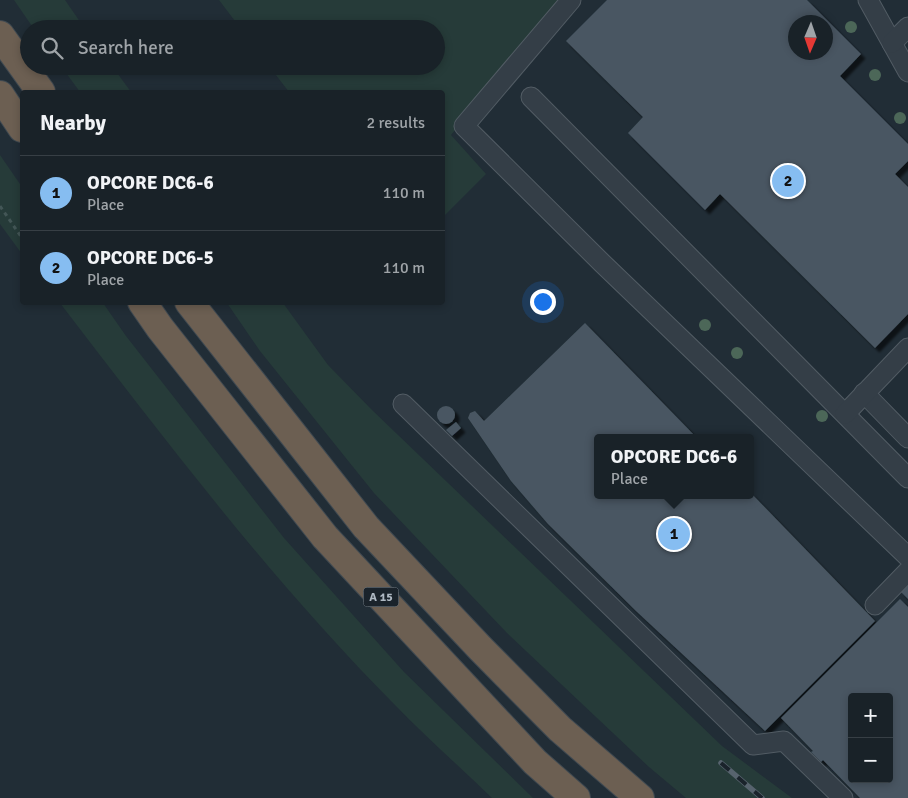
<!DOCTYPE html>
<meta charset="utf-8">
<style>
body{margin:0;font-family:Signika,sans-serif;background:#262f34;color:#f1f3f6}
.controls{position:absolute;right:15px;bottom:15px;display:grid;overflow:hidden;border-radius:5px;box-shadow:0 2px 8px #0003}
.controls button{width:45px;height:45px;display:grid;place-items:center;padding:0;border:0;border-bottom:1px solid #373f45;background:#192228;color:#f1f3f6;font:25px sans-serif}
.compass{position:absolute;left:788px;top:15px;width:45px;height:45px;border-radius:50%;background:#192228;box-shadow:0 2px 8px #0003;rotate:182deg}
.you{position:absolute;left:542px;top:301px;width:18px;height:18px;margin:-12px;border:4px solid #fff;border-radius:50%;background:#1a73e8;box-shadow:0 0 0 8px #1a73e833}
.badge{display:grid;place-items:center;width:32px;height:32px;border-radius:50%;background:#86bdf1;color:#111;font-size:16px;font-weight:700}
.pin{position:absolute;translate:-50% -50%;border:2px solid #fff;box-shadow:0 1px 5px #0006}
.popup{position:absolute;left:594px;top:434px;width:160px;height:65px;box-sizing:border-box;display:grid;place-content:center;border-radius:5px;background:#192228;filter:drop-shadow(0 1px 4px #0005);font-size:16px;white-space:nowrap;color:#9fa4a8}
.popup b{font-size:19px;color:#f1f3f6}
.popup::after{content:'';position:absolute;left:50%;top:100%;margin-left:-10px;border:10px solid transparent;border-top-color:#192228}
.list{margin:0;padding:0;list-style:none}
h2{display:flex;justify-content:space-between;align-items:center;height:65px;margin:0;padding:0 20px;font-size:21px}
h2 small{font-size:16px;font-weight:400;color:#9fa4a8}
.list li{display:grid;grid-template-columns:32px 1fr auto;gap:15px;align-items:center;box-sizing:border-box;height:75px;padding:0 20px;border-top:1px solid #373f45}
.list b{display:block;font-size:19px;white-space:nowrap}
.list p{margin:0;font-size:16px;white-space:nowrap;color:#9fa4a8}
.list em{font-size:16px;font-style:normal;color:#9fa4a8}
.icon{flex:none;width:28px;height:28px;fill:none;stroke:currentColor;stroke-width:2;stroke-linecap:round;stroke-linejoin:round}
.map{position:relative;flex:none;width:908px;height:798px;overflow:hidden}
.search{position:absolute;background:#192228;box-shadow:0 2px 8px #0003;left:20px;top:20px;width:425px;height:55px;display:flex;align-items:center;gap:12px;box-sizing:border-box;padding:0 18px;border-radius:28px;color:#9fa4a8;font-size:19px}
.panel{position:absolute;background:#192228;box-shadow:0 2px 8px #0003;left:20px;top:90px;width:425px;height:215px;border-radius:5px}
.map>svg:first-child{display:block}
</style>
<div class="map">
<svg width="908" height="798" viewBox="0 0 908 798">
<defs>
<filter id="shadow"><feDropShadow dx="4.5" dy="4.5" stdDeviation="1" flood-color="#0009"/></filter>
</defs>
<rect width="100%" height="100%" fill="#212d36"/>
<g fill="#263b39">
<polygon points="14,0 65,0 85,29 34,29"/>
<polygon points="219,0 562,0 451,135 486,174 443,217 442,92 289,92 269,66 436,66 436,29 241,29"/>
<polygon points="61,66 112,66 131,92 80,92"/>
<polygon points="0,155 22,187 22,254 0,224"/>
<path d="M60,303H103L126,336L284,538L404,672L533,798H492C460,767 425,736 394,704C271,580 165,440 60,303Z"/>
<polygon points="227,303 283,303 328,365 372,410 722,746 792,798 686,798 649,767 507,633 374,493 260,351"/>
</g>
<g fill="#495762" fill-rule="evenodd" filter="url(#shadow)">
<path d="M607,0H807L861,54L840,76L908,144V161L895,174L908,187V314L875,348L720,194L705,210L628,133L643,117L566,41ZM796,22H826V52H796Z"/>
<polygon points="585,323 697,438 598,438 598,495 750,495 750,492 875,621 765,731 636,611 548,524 511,481 468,418 470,413 475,411 484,421"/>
<circle cx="446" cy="415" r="9"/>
<polygon points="456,422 461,428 452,436 446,430"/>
<polygon points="908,579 908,599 900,591"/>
<path d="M900,599L908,607V798H860L823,760L821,762L811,752L813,751L781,718ZM852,697H889V779H852Z"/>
</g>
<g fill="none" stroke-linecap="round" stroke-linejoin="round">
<g stroke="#525c64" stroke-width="21">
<g id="minor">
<polyline points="571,0 464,126 602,263 908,557"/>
<polyline points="868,0 908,72"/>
<polyline points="892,43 908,27"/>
<polyline points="531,97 908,478"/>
<polyline points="864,393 908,438"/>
<polyline points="403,404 753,745 784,741 843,798"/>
<polyline points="845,414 908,348"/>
<polyline points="875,605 908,571"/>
</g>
</g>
<g stroke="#3f4951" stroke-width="30">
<g id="highway">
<polyline points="0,35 41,92"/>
<polyline points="0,95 22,128"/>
<polyline points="142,302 160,328 325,537 535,762 576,798"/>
<polyline points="189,302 366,527 480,648 560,729 640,798"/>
</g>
</g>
<polyline stroke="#435656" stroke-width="3" stroke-dasharray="4 4" stroke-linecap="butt" points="0,206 22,238"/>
<use href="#minor" stroke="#343e47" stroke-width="19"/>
<use href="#highway" stroke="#6c5f52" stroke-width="28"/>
<g stroke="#57636e" stroke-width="5.5">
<polyline id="rail" points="721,763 762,798"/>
</g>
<use href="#rail" stroke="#1a232b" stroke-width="4" stroke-dasharray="11" stroke-linecap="butt"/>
</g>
<g fill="#4c6758">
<circle cx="851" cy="27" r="6"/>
<circle cx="875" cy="75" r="6"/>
<circle cx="900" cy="118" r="6"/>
<circle cx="705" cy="325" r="6"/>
<circle cx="737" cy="353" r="6"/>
<circle cx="822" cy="416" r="6"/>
</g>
<g text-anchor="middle" stroke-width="4.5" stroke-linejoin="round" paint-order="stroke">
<rect fill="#1a232b" stroke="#828c95" stroke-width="1" x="363.5" y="587.5" width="35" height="19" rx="4"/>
<g font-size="12" font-weight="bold" fill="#afb9c3">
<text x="381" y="601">A 15</text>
</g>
</g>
</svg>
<div class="controls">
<button>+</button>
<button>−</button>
</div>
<svg class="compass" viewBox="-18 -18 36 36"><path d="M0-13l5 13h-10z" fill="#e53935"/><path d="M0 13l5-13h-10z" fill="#9fa4a8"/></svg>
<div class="you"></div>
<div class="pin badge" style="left:674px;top:534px">1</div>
<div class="popup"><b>OPCORE DC6-6</b>Place</div>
<div class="pin badge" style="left:788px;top:181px">2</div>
<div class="search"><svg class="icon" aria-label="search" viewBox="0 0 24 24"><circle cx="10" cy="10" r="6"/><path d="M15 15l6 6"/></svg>Search here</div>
<section class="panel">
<h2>Nearby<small>2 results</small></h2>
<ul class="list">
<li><span class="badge">1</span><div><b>OPCORE DC6-6</b><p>Place</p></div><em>110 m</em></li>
<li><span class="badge">2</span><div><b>OPCORE DC6-5</b><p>Place</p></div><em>110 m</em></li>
</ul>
</section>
</div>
